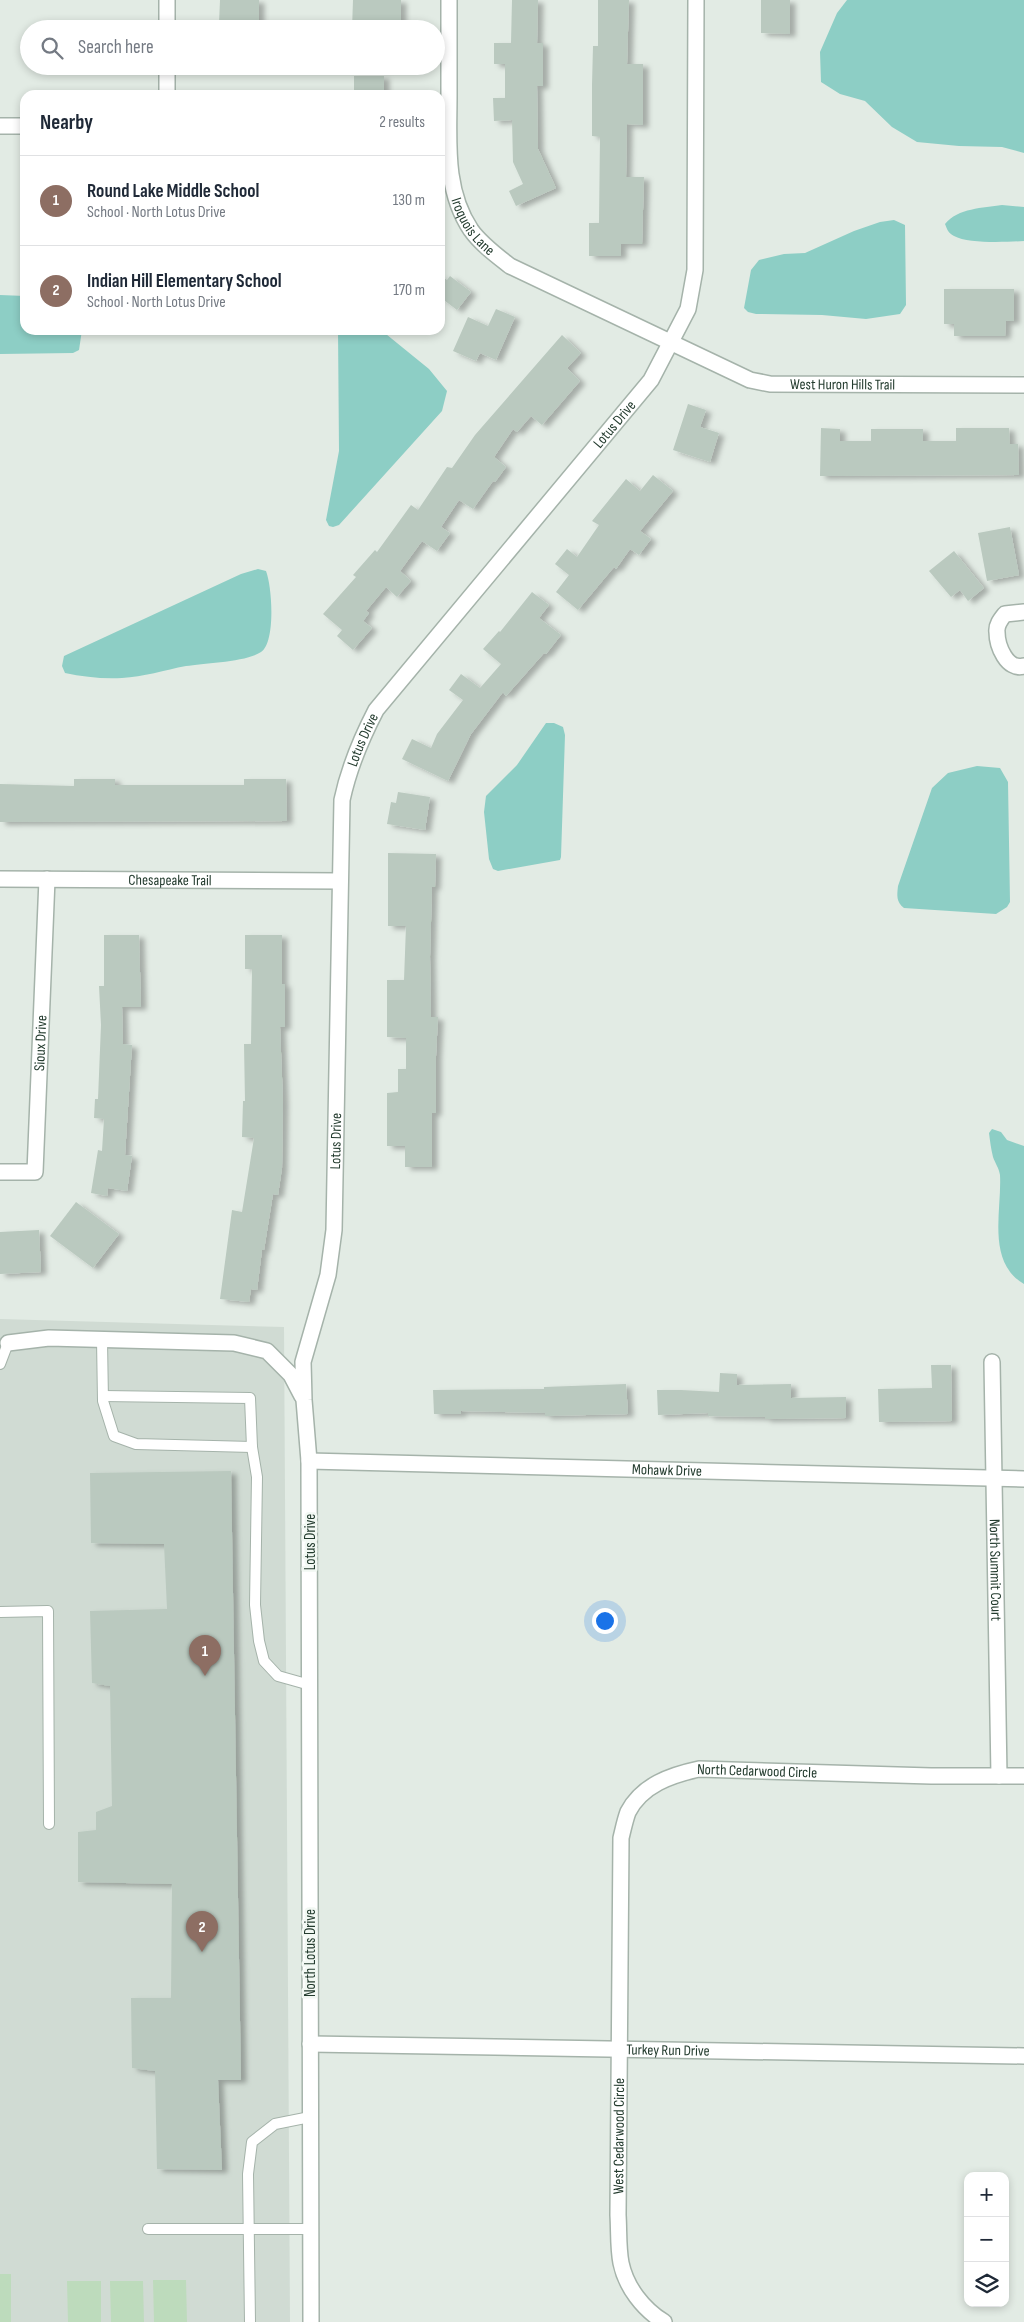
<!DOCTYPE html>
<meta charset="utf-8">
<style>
body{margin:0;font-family:"Sofia Sans Condensed",sans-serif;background:#f6f6f7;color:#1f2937}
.controls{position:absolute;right:15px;bottom:15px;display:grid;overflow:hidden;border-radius:10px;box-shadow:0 2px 8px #0003}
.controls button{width:45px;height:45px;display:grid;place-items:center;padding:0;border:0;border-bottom:1px solid #e0e1e3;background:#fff;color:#1f2937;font:25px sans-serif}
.you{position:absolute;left:604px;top:1620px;width:18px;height:18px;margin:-12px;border:4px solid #fff;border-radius:50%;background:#1a73e8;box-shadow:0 0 0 8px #1a73e833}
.badge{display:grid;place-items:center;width:32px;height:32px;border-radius:50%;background:#d93025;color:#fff;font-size:16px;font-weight:700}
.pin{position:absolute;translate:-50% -41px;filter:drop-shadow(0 1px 2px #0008)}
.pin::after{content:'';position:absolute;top:26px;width:18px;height:15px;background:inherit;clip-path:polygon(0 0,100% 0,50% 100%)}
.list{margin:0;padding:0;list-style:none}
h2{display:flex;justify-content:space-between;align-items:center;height:65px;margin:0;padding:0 20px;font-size:21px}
h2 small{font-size:16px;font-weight:400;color:#747a83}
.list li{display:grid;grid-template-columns:32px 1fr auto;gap:15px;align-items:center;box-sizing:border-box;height:90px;padding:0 20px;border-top:1px solid #e0e1e3}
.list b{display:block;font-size:19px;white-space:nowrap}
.list p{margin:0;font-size:16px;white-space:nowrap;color:#747a83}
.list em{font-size:16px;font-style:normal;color:#747a83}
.icon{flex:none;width:28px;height:28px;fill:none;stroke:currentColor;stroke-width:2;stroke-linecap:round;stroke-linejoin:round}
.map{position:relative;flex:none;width:1024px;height:2322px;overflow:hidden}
.search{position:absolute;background:#fff;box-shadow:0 2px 8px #0003;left:20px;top:20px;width:425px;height:55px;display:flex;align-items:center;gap:12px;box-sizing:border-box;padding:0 18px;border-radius:28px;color:#747a83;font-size:19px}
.panel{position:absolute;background:#fff;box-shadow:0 2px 8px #0003;left:20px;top:90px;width:425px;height:245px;border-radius:15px}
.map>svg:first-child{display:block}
</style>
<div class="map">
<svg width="1024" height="2322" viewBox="0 0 1024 2322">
<defs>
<filter id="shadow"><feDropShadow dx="5.5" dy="3" stdDeviation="2.5" flood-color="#0004"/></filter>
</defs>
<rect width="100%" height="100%" fill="#e2ebe4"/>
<polygon fill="#d0dbd3" points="0,1319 284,1327 290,2322 0,2322"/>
<g fill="#bddbbc">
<rect x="0" y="2274" width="11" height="48"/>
<polygon points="153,2280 186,2280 187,2322 154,2322"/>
<polygon points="67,2281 101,2281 101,2322 68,2322"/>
<polygon points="110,2281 143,2281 144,2322 111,2322"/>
</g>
<g fill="#8dcec5">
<polygon points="847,0 1024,0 1024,153 1002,147 959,146 917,142 892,127 865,101 840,94 821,82 820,52 837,13"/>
<path d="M1002,205L1024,207V241C1007,242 968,244 954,236C948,233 947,229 945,224C958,208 983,208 1002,205Z"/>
<polygon points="894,220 905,225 906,305 900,314 866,319 822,315 756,314 748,312 744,308 751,270 759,260 784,254 805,253 854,231 880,222"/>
<polygon points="0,295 25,296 25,330 82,330 79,350 73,353 0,354"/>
<polygon points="338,330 381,330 429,369 447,391 442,411 339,525 333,527 329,526 326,520 339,451"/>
<path d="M258,569L266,571C272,586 276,642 261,652C246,662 204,663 186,666C165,670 143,677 122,678C103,679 83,677 65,673L62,666L64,656L241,574Z"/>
<polygon points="546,723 554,723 563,727 565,735 561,857 560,860 498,871 493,869 489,859 484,812 486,796 517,765"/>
<path d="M977,766L1000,768L1008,782L1010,902L1007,907L996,914L904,908C896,902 897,895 898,886L932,788L948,773Z"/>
<path d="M992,1129L1001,1132L1007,1140L1024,1146V1284C986,1262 1002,1210 1000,1175C999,1168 995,1163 993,1157C991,1149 990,1141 989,1133Z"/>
</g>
<g fill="#bac9bf" filter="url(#shadow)">
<polygon points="220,0 259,0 259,25 219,24"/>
<polygon points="353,0 401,0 401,29 352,29"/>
<polygon points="512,0 538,0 537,43 543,43 543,86 537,86 538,149 556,188 516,206 509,191 523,184 513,162 512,120 494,121 493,98 505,98 505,64 494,64 494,43 511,43"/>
<polygon points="598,0 629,0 627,64 643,64 643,125 627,124 626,177 644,177 642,244 621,244 621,256 589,256 589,223 599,223 600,137 592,136 592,85 593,46 598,46"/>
<polygon points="761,0 790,0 790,34 761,33"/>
<rect x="354" y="76" width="30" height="19"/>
<polygon points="440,275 447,280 450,276 471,292 457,310 440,297"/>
<polygon points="944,289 1014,289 1014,321 1006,321 1005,336 954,336 954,324 944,324"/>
<polygon points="496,309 515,317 496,360 480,353 476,361 453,351 468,317 488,326"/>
<polygon points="562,335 581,353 567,368 580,381 542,425 531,416 517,432 513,429 494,457 506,467 495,482 493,481 473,509 459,500 441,527 450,533 437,551 422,541 400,571 411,581 397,597 386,587 366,611 369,613 363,621 372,628 353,650 337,636 342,630 323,614 356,577 353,575 375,550 377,552 411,505 418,510 447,467 452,468 475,435"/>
<polygon points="688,404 706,410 700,427 719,433 710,462 673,450"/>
<polygon points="821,428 840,429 840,441 871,441 871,429 923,429 923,441 956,441 956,428 1009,428 1010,444 1018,444 1019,475 820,476"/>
<polygon points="653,475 673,491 640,531 651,539 639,555 630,549 616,569 614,567 578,610 556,592 569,575 555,564 567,549 577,557 599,525 592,521 626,479 640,491"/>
<polygon points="1010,527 1019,575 987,581 978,533"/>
<polygon points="954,551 984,588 968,601 960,590 951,597 929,571"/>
<polygon points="532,592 549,605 539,618 561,635 546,654 544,653 506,696 503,692 471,734 448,781 402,759 412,739 431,748 437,734 463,700 449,690 461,674 480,688 501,664 483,649 499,631 500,632"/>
<polygon points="74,779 115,779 115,785 244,785 244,779 286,779 287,821 0,822 0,784 74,786"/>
<polygon points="398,792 430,797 425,830 387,824 391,802 396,803"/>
<polygon points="388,853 436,854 435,887 432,887 430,957 431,1017 438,1017 436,1056 436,1113 432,1113 432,1167 405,1167 405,1146 387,1146 387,1093 398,1092 398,1069 406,1069 406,1038 387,1037 387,980 404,980 406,926 388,926"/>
<polygon points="104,935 139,935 141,1007 122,1007 123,1044 132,1045 125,1155 132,1156 127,1191 108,1188 107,1196 91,1193 98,1150 102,1151 104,1119 94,1118 95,1099 98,1099 101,1025 99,986 104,986"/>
<polygon points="245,935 282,935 282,984 285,984 285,1027 280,1027 283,1102 282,1168 278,1195 273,1194 264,1250 262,1250 257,1290 251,1289 249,1302 220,1299 232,1210 242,1212 254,1138 242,1137 243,1101 245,1101 244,1044 251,1044 252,969 245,969"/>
<polygon points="76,1202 119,1234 93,1268 50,1236"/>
<polygon points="39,1230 41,1272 0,1274 0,1232"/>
<polygon points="931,1365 951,1365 952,1421 879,1422 878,1389 932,1388"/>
<polygon points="720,1373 737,1374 737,1385 791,1384 791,1398 846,1397 846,1418 765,1419 765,1417 708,1416 708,1413 658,1415 657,1390 681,1390 719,1392"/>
<polygon points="626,1384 628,1414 545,1416 545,1413 461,1411 461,1414 434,1414 433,1390 544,1389 544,1387"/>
<polygon points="231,1471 241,2080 218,2080 222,2170 157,2169 155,2071 132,2068 131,1998 171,1998 172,1884 78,1882 78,1832 96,1830 96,1812 112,1806 110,1686 92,1683 90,1611 167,1609 164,1544 91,1543 90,1473"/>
</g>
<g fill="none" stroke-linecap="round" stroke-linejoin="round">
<g stroke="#a5b3aa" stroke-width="12">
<g id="service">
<polyline points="102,1340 103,1401 114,1436 136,1444 252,1447"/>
<polyline points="0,1364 8,1343"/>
<polyline points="103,1396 250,1398 252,1447 257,1477 255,1605 259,1641 264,1661 278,1676 310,1685"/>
<polyline points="0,1612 48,1611 49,1824"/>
<polyline points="148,2229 311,2229"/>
<polyline points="250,2322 248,2174 252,2142 275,2124 310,2117"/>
</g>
</g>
<g stroke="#a5b3aa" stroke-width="18">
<g id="minor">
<path id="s1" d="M449,0C449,32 449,64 449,96C449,141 444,190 471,230C481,244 496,255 510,266L750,380L770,384L1024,385"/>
<polyline points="167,29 167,0"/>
<polyline points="167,95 167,66"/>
<polyline points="0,126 25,126"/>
<path d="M1024,612L1005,614C1001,619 996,625 997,632C997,646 1007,671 1024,666"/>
<path id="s2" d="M0,879L340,881"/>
<path id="s3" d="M0,1172H35L47,879"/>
<polyline points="8,1343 49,1338 234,1343 267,1351 291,1375 302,1396"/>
<path id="s4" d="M992,1362L999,1776"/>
<path id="s5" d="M309,1461L1024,1479"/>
<path id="s6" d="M310,2044L1024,2056"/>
<path id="s7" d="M311,2322L309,1461L304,1400L303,1362L328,1275L334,1230L342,800C349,767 361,739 376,710L651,380L688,309L695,270L696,0"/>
<path id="s8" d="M664,2322C643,2309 626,2287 621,2263C618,2248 619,2230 618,2215L621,1838C623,1830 625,1820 628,1812C642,1785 671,1775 699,1769L931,1776H1024"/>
</g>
</g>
<use href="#service" stroke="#fff" stroke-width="10"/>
<use href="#minor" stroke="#fff" stroke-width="15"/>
</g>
<g text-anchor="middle" stroke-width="5" stroke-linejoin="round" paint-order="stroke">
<g font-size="15" fill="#233b2e" stroke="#f2f8f3">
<text dy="5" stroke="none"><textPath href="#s1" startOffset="232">Iroquois Lane</textPath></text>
<text dy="5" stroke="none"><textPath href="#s1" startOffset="646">West Huron Hills Trail</textPath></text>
<text dy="5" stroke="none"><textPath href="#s7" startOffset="1995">Lotus Drive</textPath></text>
<text dy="5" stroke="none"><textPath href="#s7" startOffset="1590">Lotus Drive</textPath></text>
<text dy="5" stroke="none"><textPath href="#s2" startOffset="170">Chesapeake Trail</textPath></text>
<text dy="5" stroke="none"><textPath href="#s3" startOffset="164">Sioux Drive</textPath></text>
<text dy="5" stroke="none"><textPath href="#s7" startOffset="1185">Lotus Drive</textPath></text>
<text dy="5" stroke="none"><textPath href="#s5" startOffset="358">Mohawk Drive</textPath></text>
<text transform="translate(310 1542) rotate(-90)" y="5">Lotus Drive</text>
<text dy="5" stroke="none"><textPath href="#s4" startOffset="208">North Summit Court</textPath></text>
<text dy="5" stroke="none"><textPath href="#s8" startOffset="671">North Cedarwood Circle</textPath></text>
<text transform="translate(310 1953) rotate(-90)" y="5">North Lotus Drive</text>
<text dy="5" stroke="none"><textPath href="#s6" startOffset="358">Turkey Run Drive</textPath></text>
<text dy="5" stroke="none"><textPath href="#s8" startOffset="202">West Cedarwood Circle</textPath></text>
</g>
</g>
</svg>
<div class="controls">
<button>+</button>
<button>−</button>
<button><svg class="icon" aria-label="layers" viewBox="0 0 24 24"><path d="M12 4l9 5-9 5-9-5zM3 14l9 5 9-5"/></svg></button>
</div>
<div class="you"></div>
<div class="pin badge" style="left:205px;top:1676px;background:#8d6e63">1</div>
<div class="pin badge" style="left:202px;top:1952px;background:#8d6e63">2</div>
<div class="search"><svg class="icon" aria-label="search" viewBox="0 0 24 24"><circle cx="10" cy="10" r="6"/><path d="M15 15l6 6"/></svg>Search here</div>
<section class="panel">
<h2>Nearby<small>2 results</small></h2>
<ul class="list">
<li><span class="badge" style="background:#8d6e63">1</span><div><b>Round Lake Middle School</b><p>School · North Lotus Drive</p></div><em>130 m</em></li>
<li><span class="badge" style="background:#8d6e63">2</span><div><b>Indian Hill Elementary School</b><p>School · North Lotus Drive</p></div><em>170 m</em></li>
</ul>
</section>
</div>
